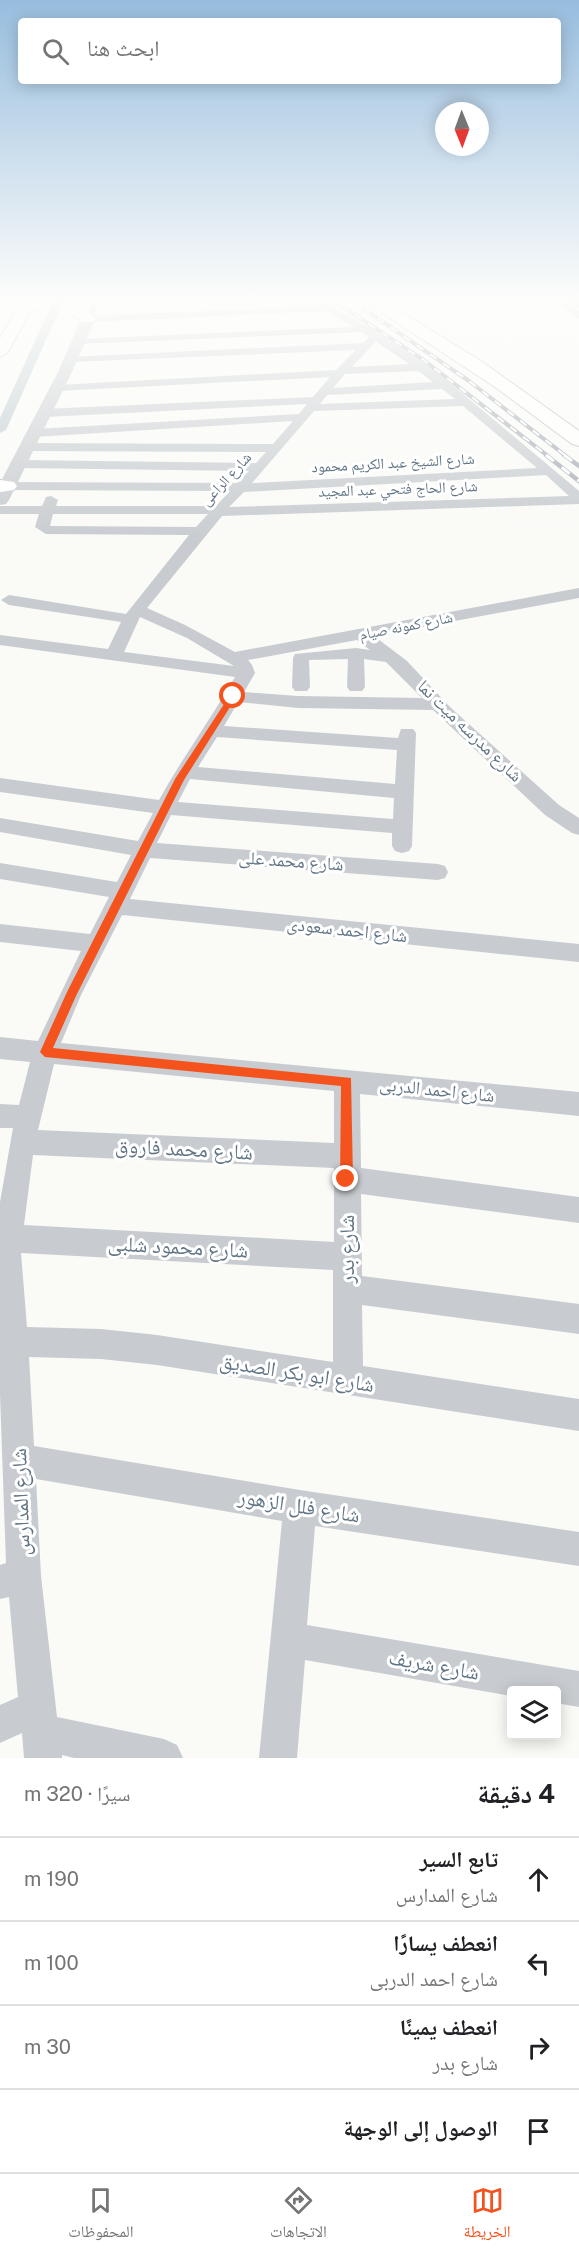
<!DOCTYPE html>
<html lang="ar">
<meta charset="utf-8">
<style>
body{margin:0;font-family:"Public Sans","Noto Naskh Arabic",sans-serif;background:#f2f2f2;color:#202124;direction:rtl}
.controls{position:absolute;right:18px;bottom:18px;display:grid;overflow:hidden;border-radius:6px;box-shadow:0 3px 15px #0003}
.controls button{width:54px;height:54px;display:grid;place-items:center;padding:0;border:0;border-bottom:2px solid #e0e0e0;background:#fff;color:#202124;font:30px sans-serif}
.compass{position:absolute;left:435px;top:102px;width:54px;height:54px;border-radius:50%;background:#fff;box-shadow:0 3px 15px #0003;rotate:179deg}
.stop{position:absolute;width:18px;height:18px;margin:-14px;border:4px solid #f4531e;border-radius:50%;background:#fff}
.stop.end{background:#f4531e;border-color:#fff;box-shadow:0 2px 6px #0008}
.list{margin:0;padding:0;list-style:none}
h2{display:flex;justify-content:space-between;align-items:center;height:78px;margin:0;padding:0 24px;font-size:26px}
h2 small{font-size:20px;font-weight:400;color:#757577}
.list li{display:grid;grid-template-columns:39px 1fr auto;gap:18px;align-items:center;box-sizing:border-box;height:84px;padding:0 24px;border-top:2px solid #e0e0e0}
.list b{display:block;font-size:22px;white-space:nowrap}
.list p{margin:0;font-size:20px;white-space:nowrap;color:#757577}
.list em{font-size:20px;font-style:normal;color:#757577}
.icon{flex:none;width:33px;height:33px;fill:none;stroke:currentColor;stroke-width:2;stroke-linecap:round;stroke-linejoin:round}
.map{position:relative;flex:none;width:579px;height:1758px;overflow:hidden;direction:ltr}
.search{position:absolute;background:#fff;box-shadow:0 3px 15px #0003;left:18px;right:18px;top:18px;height:66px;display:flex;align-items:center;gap:15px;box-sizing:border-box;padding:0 21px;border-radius:6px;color:#757577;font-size:22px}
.sheet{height:414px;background:#fff}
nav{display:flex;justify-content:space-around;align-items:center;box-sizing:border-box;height:84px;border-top:2px solid #e0e0e0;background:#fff;font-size:16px;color:#757577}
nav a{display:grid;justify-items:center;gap:3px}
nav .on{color:#f4531e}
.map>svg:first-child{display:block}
</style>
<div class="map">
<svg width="579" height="1758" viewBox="0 0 579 1758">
<rect width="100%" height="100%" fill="#fafaf7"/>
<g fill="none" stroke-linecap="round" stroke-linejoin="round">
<g fill="#becbcf" fill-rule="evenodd">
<polygon points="55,297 65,297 6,430 0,433 0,418"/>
<polygon points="561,297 572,297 579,301 579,308"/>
</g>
<g stroke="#b9bfc4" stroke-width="2">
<g id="secondary">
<polygon points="24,305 31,309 8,352 0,357 0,338 19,306"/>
<polygon points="0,480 14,482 17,486 14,490 0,492"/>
</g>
</g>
<g stroke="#babec1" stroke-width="2">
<g id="trunk">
<polygon points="32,297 48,297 41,310 24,314 18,312 16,309 18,306 29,303"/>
<polygon points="78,297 94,297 88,312 96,319 94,322 82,322 71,314"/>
<polygon points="358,297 377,297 481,361 579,431 579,446 572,444 495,387"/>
</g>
</g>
<g fill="#c8ccd0" fill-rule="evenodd">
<polygon points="0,297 32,297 33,299 28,302 0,302"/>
<path d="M91,297H101L94,316L318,306L305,297H317L366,326L372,327L373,330L427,365L450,383L579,491V504L222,516L147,608L185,625L235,652L579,588V598L374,636L407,661L451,708L559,805L579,818V835L572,833L545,815L433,710L298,708L238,702L224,726L398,738L401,729H413L416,733L412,846L409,851L402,853L395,851L392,846V833L171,815L157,843L438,864L445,866L448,872L445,878L438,880L150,858L130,899L579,944V962L122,915L81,995L61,1043L579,1092V1116L360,1094L361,1168L579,1197V1223L361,1194L362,1276L579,1304V1334L362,1305L363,1366L579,1399V1431L157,1365L101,1359L29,1357L34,1446L300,1490L579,1532V1566L315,1526L307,1625L579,1671V1707L556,1703V1690H512V1696L305,1660L297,1758H259L282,1521L36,1479L41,1576L57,1717L164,1739L177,1745L183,1758H74L62,1755V1758H24L22,1733L0,1743V1705L18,1697L9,1597L0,1599V1565L6,1563L0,1394V1202L13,1128H0V1104L19,1105L30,1062L0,1059V1037L38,1041L81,951L0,942V924L90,934L109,897L0,879V863L117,882L131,855L0,832V818L138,841L153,813L0,792V778L159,800C182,758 211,719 235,677L0,645V635L108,649L121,622L9,605L1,600L9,595L126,614L189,535L46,534L35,527L39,514H0V506H42L46,497L51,496L58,500L56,506H216L230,491L7,490L0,486L7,482L237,483L249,471L19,468L12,464L19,460L256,463L266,452L27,451L21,447L27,443L273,444L293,421L34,437L28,433L34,429L299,414L307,404L44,417L38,413L44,409L313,397L330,377L57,391L51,388L57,385L336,370L356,350L71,362L67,361V357L363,343L369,337L362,332L74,344V340L78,339L353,327L327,311L88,322L83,319ZM376,341L378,343L409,364L352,367ZM418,371L433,382L333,388L345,374ZM442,389L455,399L320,404L327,395ZM463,406L537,468L252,483L314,411ZM546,475L569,496L229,507L244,492ZM53,514H208L196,527L50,526ZM140,617L187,638L234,666L124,652ZM357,640L370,650L356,648L295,654L293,658L292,687L295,691H307L310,687L309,660L348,659L347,687L350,691H362L365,687L364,659L386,662L422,698L298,696L244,692L255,673L252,665L248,660ZM217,737L397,750L395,784L198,767ZM190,779L394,798L393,819L178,802ZM54,1064L334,1091V1143L38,1130ZM33,1155L334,1168V1242L24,1225ZM21,1253L333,1270V1362L157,1335L101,1329L27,1327Z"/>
<polygon points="550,297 561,297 579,311 579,319"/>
</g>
<polygon fill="#c8ccd0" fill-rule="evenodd" points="88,315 95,319 72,372 9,500 6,504 0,505 0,483 58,372 81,319"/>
<use href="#secondary" fill="#fff" fill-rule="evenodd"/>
<use href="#trunk" fill="#fff" fill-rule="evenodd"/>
<g stroke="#a7aeb5" stroke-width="4">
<g id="rail-far1">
<polyline points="328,297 425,361 548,456"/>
<polyline points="364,309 469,381 566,456"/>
</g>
</g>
<g stroke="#a7aeb5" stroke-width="4.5">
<g id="rail">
<polyline points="546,455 579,481"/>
<polyline points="564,455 579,466"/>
</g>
</g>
<use href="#rail-far1" stroke="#fff" stroke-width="2" stroke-dasharray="8" stroke-linecap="butt"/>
<use href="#rail" stroke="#fff" stroke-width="3" stroke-dasharray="10" stroke-linecap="butt"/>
</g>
<linearGradient id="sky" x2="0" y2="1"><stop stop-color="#97bdde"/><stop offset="0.55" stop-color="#fdfdfb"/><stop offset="1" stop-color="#fdfdfb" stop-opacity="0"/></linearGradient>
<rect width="579" height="543" fill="url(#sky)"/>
<polygon fill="#f4531e" points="233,694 237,696 184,780 76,996 53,1048 351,1078 353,1179 346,1185 340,1179 341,1086 45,1057 40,1052 67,992 175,779 230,695"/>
<g text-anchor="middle" stroke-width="6" stroke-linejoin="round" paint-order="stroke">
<g font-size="15" fill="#627585" stroke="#fff">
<text transform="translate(393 463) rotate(-3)" y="5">شارع الشيخ عبد الكريم محمود</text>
<text transform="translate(226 479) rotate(-47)" y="5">شارع الراعى</text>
<text transform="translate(398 489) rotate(-2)" y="5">شارع الحاج فتحي عبد المجيد</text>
<text transform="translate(406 626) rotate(-11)" y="5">شارع كمونه صيام</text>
</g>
<g font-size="18" fill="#627585" stroke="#fff">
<text transform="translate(470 731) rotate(44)" y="6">شارع مدرسه ميت نما</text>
<text transform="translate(291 861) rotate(4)" y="6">شارع محمد على</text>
<text transform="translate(347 930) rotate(6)" y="6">شارع احمد سعودى</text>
<text transform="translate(437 1090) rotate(6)" y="6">شارع احمد الدربى</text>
</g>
<g font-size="21" fill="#627585" stroke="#fff">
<text transform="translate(184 1149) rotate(3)" y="7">شارع محمد فاروق</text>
<text transform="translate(178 1247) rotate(3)" y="7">شارع محمود شلبى</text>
<text transform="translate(347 1249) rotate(-90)" y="7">شارع بدر</text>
<text transform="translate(297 1373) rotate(9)" y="7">شارع ابو بكر الصديق</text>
<text transform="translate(21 1502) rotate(-92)" y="7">شارع المدارس</text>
<text transform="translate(299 1506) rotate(9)" y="7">شارع فلل الزهور</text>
<text transform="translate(434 1665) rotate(10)" y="7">شارع شريف</text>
</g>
</g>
</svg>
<div class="controls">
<button><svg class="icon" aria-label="layers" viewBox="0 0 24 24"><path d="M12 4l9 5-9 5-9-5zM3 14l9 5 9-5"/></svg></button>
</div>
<svg class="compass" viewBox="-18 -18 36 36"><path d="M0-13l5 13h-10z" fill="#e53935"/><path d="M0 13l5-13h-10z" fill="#757577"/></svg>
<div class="stop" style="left:233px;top:696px"></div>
<div class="stop end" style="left:346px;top:1179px"></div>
<div class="search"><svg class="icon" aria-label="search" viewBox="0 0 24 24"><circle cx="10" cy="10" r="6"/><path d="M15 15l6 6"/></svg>ابحث هنا</div>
</div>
<section class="sheet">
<h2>4 دقيقة<small>سيرًا · 320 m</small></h2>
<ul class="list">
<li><svg class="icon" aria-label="ahead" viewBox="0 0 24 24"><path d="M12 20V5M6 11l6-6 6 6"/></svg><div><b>تابع السير</b><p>شارع المدارس</p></div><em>190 m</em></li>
<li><svg class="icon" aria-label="left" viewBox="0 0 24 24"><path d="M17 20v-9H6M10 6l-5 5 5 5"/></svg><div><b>انعطف يسارًا</b><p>شارع احمد الدربى</p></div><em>100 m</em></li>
<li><svg class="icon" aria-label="right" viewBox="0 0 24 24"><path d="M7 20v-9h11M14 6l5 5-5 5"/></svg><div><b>انعطف يمينًا</b><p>شارع بدر</p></div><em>30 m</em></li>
<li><svg class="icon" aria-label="arrive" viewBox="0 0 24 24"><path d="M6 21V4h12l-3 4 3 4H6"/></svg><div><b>الوصول إلى الوجهة</b></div></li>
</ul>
</section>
<nav>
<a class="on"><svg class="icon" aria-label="map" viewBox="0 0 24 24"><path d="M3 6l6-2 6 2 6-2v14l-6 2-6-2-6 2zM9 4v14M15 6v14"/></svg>الخريطة</a>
<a><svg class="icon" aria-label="directions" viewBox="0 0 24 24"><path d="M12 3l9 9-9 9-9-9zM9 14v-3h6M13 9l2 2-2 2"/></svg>الاتجاهات</a>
<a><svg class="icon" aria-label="saved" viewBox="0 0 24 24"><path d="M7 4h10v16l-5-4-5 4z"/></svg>المحفوظات</a>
</nav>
